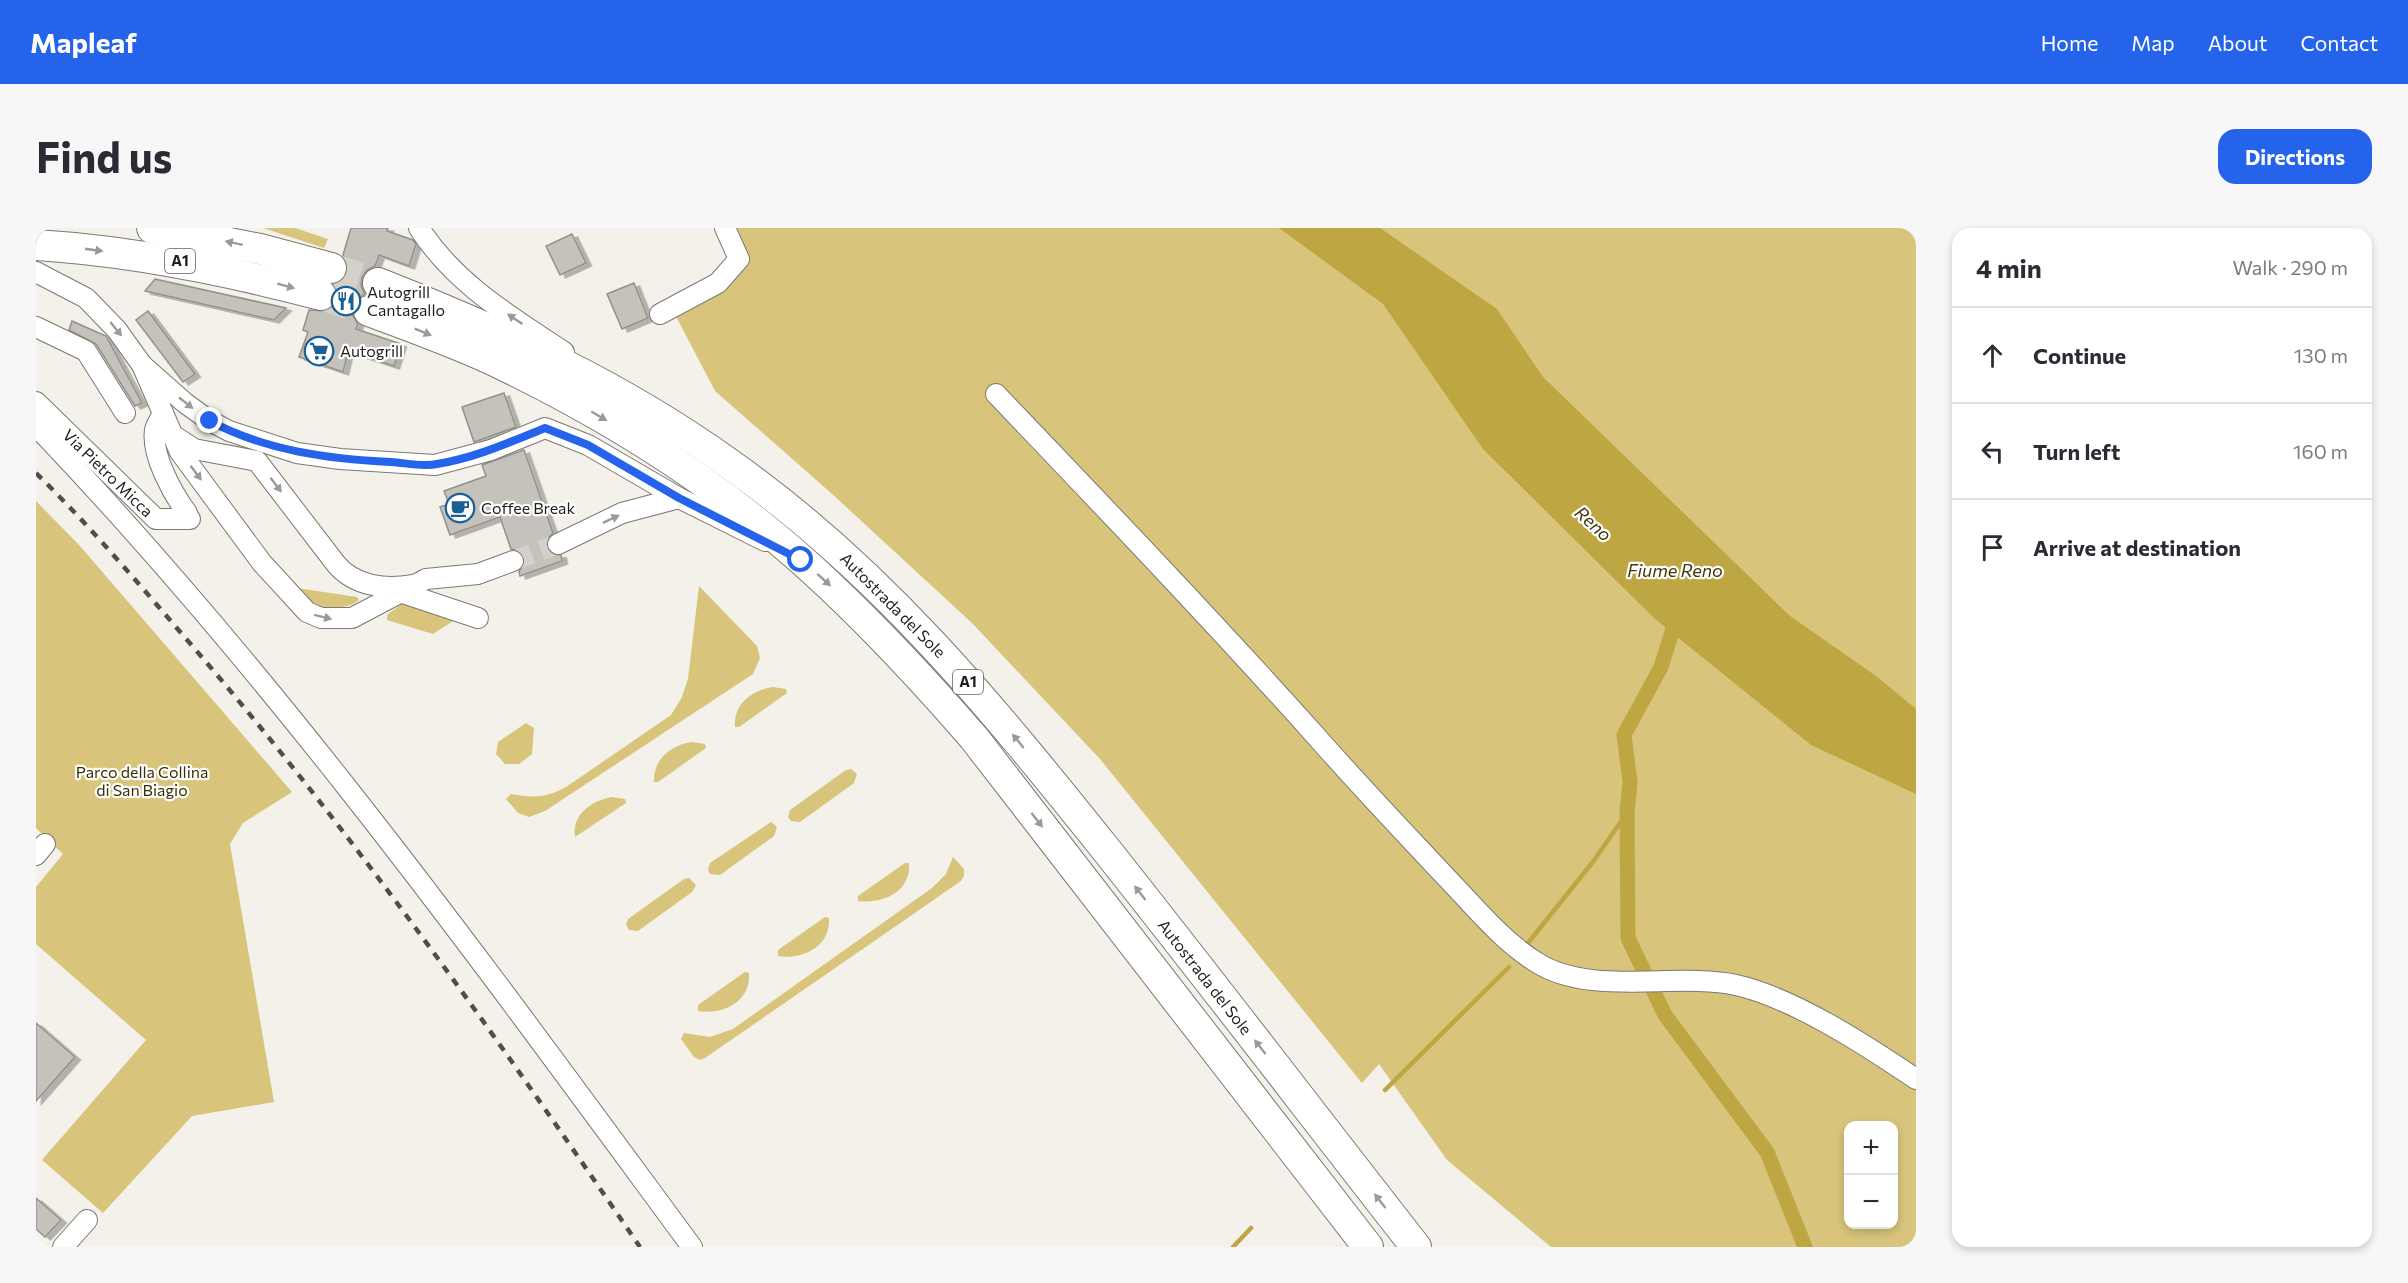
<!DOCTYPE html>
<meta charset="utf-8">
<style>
body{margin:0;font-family:Commissioner,sans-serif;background:#f7f7f7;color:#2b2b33}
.controls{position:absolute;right:18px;bottom:18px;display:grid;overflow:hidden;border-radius:12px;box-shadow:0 3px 9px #0003}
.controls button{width:54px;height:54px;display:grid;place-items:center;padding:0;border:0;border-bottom:2px solid #e1e1e2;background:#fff;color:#2b2b33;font:30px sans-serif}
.stop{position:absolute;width:18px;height:18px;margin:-14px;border:4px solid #2563eb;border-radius:50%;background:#fff}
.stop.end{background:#2563eb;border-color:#fff;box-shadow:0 2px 6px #0008}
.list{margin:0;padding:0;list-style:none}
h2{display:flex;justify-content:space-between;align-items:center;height:78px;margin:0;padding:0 24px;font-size:26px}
h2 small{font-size:20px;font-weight:400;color:#7c7c81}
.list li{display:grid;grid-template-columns:39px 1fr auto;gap:18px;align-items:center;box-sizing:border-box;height:96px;padding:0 24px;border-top:2px solid #e1e1e2}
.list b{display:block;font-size:22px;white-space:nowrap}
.list em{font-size:20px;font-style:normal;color:#7c7c81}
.icon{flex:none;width:33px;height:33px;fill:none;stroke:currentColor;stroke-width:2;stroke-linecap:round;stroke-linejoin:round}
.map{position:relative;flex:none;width:1880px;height:1019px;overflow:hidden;border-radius:18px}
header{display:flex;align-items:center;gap:36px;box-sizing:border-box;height:84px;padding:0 30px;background:#2563eb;color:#fff}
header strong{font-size:28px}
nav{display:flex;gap:33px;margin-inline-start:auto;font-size:21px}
.intro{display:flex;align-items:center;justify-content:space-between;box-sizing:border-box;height:144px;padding:0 36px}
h1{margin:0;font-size:42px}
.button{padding:15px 27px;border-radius:18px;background:#2563eb;color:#fff;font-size:21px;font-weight:700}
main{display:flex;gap:36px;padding:0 36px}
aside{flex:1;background:#fff;border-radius:18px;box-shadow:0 3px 9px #0003}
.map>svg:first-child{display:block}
</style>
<header>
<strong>Mapleaf</strong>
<nav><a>Home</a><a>Map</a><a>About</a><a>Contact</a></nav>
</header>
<div class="intro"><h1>Find us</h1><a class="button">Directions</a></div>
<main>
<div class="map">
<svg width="1880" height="1019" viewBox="0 0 1880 1019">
<defs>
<filter id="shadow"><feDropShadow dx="5.5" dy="3" stdDeviation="0" flood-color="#0004"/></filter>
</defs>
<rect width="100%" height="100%" fill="#f3f1e9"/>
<g fill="#d8c57b" fill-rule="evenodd">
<polygon points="227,0 259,0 292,11 288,20"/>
<path d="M678,0H1880V1019H1515L1411,932L1343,836L1326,855L1064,531L936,395L795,265L679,163L633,75L697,39ZM1812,898H1858V996H1812Z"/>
<polygon points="0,273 44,318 256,564 207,595 194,616 238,874 156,888 67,985 6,932 110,812 0,716 0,659 27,626 0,600"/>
<path d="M663,358L721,418L724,430L717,446L509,583L493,589L482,585L470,571L475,566C498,570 510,570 530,559L635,487L645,471L652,451Z"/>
<path d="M261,360L321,369L323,372C313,381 287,383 275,375C270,371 265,365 261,360Z"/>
<polygon points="368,374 417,391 417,393 397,406 351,392 351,387"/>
<path d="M737,459L750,461L751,465L703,499H699C697,476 716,462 737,459Z"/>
<polygon points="490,495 498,500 496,526 483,536 469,536 460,526 462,514"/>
<path d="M656,514L669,516L670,520L622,554H618C617,531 635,517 656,514Z"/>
<polygon points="815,541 821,546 818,555 764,594 755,593 752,589 754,582 810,542"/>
<path d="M576,569L589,571L590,575L539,609C535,587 556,572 576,569Z"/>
<polygon points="735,594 741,599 738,608 684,647 674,646 672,642 674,635"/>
<polygon points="917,629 928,641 928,648 925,653 669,830 664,832 658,829 645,811 648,805 674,809 697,801 896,660 910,646"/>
<path d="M869,635H873C875,664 847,676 822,673V668Z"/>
<polygon points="653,650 660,657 656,664 602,703 593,702 590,696 592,691 648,651"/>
<path d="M789,689L793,690C795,718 767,732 742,728V722Z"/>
<path d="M709,744L713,745C715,774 687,787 662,783V777Z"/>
</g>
<polygon fill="#bea643" points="1243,0 1344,0 1461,81 1507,149 1754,388 1840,448 1880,481 1880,566 1775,517 1619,391 1447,221 1347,76"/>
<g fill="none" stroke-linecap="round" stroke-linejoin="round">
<g stroke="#bea643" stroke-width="4.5">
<polyline points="1492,715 1556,635 1591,585"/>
<polyline points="1349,862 1473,739"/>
<polyline points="1197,1019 1215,1000"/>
</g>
<polyline stroke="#bea643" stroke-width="15" points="1642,385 1625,439 1588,507 1594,554 1591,585 1592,710 1629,787 1731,924 1769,1019"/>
</g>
<g fill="#c4c2ba" stroke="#93918a" stroke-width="1.5" filter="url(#shadow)">
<polygon points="315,0 352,0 351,3 377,12 380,16 373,38 343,27 339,38 331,42 326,49 325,58 329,66 322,70 317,78 316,86 322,96 320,101 365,116 358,138 312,123 307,144 263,129 272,104 267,102 273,82 290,83 302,72 298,57 307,53 311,45 312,36 307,27"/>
<polygon points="536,6 550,35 524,47 510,18"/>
<polygon points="119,51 250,80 238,92 109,63"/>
<polygon points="598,55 612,90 586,101 571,66"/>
<polygon points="112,83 159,146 147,154 100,92"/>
<polygon points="36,93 70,108 106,175 99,178 60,116 33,102"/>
<polygon points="468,165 480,199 438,214 426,179"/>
<polygon points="488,222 517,305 512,310 511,321 516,326 525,327 526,333 484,348 483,343 489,336 488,329 484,323 475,321 464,289 414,307 404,279 413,276 408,263 450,248 446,237"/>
<polygon points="0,795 39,829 0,873"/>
<polygon points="0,970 25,992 9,1009 0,1001"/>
</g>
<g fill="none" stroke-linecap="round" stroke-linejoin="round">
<polyline stroke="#d3d1ca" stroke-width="20" stroke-dasharray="20 10" stroke-linecap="butt" points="477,333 522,316"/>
<g stroke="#d3d1ca" stroke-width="30" stroke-dasharray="30 15" stroke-linecap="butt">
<polyline points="295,40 342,55"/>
<polyline points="285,67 333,83"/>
</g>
<g stroke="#7b7972" stroke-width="22">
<g id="minor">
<path d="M383,0C419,56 474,88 528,124"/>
<polyline points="0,44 50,70 81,102 106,137 144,224 226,335 271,384 285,390 316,390 390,351 442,346 477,333"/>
<polyline points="624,86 682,55 703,31 689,0"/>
<polyline points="0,99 50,123 89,185"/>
<polyline points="106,137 149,175 174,193 193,203 261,225 304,231 399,237 455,222 509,200 552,217 643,270 729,313"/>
<path d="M960,166C1067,278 1175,391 1279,507C1321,555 1365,601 1409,648C1437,677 1465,712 1500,734C1554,769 1640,744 1700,757C1758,770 1831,818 1880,851"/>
<polyline points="0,174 120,291 154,291"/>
<path d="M127,185C125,190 120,197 119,202C115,227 137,266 151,285"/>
<path d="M0,198C243,452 448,737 656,1019"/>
<path d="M138,208L158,221L221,233L300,336C318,358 350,362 376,357"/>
<polyline points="522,316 586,285 643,270"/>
<polyline points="367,365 442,390"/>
<polyline points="0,627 9,616"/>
<polyline points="27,1019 51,992"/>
</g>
</g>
<g stroke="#7b7972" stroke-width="32">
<g id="highway">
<polyline points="116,0 224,21 295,40"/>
<path d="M0,17C97,23 190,42 285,67"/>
<path d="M342,55C469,105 584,157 695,237C844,342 955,478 1068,619C1173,751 1276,886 1380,1019"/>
<path d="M333,83C378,100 424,116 467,137C585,194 700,268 794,358C845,406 892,457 938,510L1332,1019"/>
</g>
</g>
<use href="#minor" stroke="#fff" stroke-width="20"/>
<use href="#highway" stroke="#fff" stroke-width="30"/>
<path stroke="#4f4e4a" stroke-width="4.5" stroke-dasharray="8 8" stroke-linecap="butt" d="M0,245C54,298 103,356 152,413C317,604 462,811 604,1019"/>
</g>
<defs><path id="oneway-solid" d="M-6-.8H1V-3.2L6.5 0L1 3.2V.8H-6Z" transform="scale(1.5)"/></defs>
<g fill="#9a9a98">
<use href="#oneway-solid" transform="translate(198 15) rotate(-168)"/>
<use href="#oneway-solid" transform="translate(58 22) rotate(8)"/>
<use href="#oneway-solid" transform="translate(250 58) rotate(15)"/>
<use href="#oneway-solid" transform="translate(479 91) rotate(-146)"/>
<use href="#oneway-solid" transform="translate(80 101) rotate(51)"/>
<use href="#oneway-solid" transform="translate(387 104) rotate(22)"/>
<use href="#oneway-solid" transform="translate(150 175) rotate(38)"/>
<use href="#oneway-solid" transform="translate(563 188) rotate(30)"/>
<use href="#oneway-solid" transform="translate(160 245) rotate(53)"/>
<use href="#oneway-solid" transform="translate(240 257) rotate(53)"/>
<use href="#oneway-solid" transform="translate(575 291) rotate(-25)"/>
<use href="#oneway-solid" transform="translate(788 352) rotate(42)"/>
<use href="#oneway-solid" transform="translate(287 389) rotate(14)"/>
<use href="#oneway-solid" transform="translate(982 513) rotate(-129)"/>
<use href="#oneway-solid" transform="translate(1001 592) rotate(52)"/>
<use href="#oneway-solid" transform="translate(1104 665) rotate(-128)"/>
<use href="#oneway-solid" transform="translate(1224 819) rotate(-128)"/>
<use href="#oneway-solid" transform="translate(1344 973) rotate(-128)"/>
</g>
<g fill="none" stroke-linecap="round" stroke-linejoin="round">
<path stroke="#2563eb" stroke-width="8" d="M174,193C230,223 293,231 355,234C370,235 387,239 401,236C439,230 474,214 509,200L552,217L643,270L765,332"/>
</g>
<defs>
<g id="restaurant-ring" transform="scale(1.5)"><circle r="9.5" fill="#fff" stroke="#196195" stroke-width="1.5"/><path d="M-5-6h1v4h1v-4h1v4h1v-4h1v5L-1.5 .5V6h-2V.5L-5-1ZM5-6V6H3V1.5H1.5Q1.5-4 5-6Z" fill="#196195"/></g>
<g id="supermarket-ring" transform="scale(1.5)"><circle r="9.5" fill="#fff" stroke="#196195" stroke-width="1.5"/><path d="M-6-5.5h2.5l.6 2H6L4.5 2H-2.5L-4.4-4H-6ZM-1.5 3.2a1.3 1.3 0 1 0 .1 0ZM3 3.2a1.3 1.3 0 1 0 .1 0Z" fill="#196195"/></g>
<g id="cafe-ring" transform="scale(1.5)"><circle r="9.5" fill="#fff" stroke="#196195" stroke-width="1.5"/><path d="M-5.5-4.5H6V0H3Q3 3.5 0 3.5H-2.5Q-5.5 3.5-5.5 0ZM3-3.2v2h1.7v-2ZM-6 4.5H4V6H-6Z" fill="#196195"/></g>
</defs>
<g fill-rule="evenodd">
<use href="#restaurant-ring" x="310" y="73"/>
<use href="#supermarket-ring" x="283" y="123"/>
<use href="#cafe-ring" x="424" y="280"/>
</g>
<g text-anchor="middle" stroke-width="4.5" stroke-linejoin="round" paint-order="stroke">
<g fill="#fff" stroke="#62625f" stroke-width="1.5">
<rect x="129" y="21" width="30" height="24" rx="4.5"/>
<rect x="917" y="442" width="30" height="24" rx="4.5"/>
</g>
<g font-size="15" font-weight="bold" fill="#1e1e1b">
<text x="144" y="38">A1</text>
<text x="932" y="459">A1</text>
</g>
<g font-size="16" fill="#1e1e1b" stroke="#fff" text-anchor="start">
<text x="331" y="70">Autogrill<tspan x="331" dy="18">Cantagallo</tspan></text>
<text x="304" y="129">Autogrill</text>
<text x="445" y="286">Coffee Break</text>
</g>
<g font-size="16" fill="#1e1e1b" stroke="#fff">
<text transform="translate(72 245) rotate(44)" y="6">Via Pietro Micca</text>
<text transform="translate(857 377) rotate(45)" y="6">Autostrada del Sole</text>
<text transform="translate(1169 749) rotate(52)" y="6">Autostrada del Sole</text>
</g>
<g font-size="16" fill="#392f03" stroke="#fff">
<text x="106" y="550">Parco della Collina<tspan x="106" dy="18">di San Biagio</tspan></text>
</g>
<g font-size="18" font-style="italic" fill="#41370d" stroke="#fff">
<text transform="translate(1557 296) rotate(42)" y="6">Reno</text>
<text x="1639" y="349">Fiume Reno</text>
</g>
</g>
</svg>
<div class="controls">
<button>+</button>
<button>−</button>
</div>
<div class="stop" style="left:765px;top:332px"></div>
<div class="stop end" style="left:174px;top:193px"></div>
</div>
<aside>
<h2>4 min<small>Walk · 290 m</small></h2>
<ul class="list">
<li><svg class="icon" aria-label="ahead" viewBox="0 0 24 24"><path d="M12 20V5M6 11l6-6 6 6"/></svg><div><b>Continue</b></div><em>130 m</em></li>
<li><svg class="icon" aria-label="left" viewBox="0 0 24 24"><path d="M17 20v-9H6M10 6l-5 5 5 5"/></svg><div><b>Turn left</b></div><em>160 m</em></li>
<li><svg class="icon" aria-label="arrive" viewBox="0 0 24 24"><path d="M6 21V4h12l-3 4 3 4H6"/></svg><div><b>Arrive at destination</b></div></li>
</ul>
</aside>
</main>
